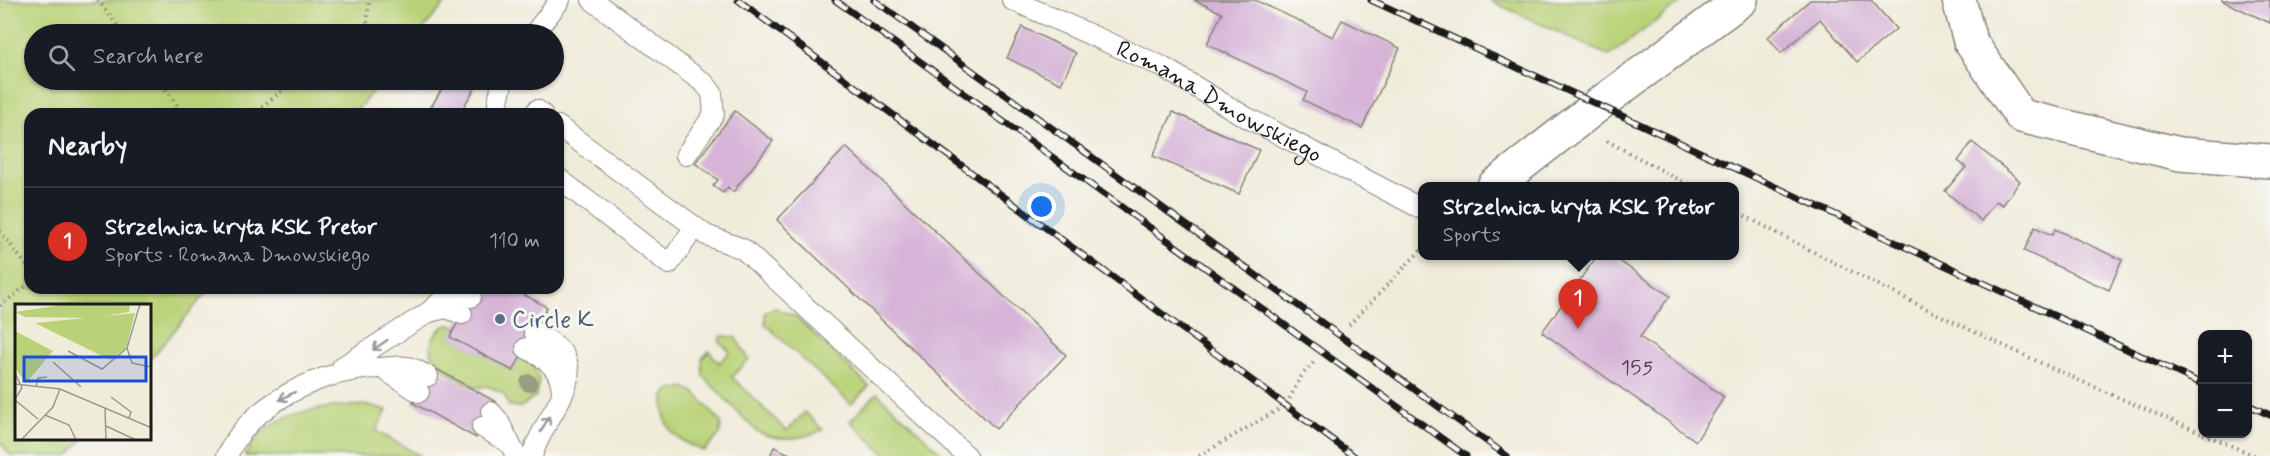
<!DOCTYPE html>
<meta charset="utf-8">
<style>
body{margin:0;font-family:Mynerve,sans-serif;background:#242831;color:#f1f3f6}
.controls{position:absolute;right:18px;bottom:18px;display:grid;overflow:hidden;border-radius:12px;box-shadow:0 2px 4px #0004}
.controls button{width:54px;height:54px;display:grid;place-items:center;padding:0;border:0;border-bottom:2px solid #363941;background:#171b24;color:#f1f3f6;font:30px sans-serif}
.you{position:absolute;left:1042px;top:207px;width:21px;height:21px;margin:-15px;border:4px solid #fff;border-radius:50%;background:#1a73e8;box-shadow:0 0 0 9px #1a73e833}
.badge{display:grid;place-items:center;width:39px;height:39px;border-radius:50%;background:#d93025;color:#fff;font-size:20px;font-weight:700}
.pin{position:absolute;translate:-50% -50px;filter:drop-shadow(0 2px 3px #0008)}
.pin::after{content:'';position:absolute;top:32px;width:21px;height:18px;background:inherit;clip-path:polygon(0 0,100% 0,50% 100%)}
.popup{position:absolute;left:1418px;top:182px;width:321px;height:78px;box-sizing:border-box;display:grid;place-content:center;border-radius:12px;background:#171b24;filter:drop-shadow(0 2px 4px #0005);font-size:20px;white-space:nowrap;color:#9ea1a6}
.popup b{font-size:22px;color:#f1f3f6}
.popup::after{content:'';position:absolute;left:50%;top:100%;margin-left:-12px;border:12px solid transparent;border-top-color:#171b24}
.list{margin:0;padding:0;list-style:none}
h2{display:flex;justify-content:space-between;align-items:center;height:78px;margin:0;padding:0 24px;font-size:26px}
h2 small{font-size:20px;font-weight:400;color:#9ea1a6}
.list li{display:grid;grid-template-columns:39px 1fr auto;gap:18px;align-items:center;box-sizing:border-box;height:108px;padding:0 24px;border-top:2px solid #363941}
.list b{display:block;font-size:22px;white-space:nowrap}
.list p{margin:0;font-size:20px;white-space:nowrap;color:#9ea1a6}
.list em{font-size:20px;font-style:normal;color:#9ea1a6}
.icon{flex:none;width:33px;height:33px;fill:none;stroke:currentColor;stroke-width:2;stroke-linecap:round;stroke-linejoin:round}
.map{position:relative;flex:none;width:2270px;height:456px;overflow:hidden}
.search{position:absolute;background:#171b24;box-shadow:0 2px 4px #0004;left:24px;top:24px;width:540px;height:66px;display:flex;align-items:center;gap:15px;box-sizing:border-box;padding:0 21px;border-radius:33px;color:#9ea1a6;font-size:22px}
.panel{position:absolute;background:#171b24;box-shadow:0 2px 4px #0004;left:24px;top:108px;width:540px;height:186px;border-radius:18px}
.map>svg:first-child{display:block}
</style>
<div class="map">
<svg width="2270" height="456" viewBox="0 0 2270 456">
<rect width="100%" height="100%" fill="#f6f6f2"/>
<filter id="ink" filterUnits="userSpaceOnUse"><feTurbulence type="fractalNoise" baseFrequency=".0167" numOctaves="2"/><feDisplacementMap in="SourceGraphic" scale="12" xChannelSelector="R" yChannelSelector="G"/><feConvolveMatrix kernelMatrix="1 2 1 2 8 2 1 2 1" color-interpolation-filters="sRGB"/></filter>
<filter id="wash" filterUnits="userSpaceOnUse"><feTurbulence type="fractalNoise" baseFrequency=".008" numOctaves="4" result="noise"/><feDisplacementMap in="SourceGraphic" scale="24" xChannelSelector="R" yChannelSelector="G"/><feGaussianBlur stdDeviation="1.35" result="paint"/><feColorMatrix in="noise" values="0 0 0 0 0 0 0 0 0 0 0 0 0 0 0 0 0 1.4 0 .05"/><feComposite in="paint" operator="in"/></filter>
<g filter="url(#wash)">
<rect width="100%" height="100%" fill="#f0ecda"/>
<g fill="#b9d277" stroke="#6a774a" stroke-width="1.5">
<polygon points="0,0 448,0 419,34 34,34 34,80 382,80 354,114 30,114 30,288 210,288 150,360 150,306 16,306 16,440 82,440 68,456 11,456 0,442"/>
<polygon points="1489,0 1684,0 1609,56"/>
<polygon points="775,308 795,316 869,386 851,404 765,324 765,312"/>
<path d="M451,325L456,326L451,337L513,371L520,357L533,366L539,379L536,396L521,407L509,406L504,394L487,386L476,388C458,378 422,365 433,339C437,331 443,325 451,325Z"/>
<path d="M722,336L735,337L749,359L732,377L787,431L805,412L823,430C801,439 779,443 756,431L703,376L702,359L709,351L719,363L730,352L719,341Z"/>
<path d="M685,387L695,393L721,422L720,434L704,451C675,439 661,431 664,396L668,391Z"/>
<polygon points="877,393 945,456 887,456 850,421"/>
<path d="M368,405L387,410L376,431L421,456H245C267,408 323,407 368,405Z"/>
</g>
<g id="blocks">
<g fill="#d6b4d7">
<polygon points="1194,0 1255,0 1333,37 1342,20 1400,48 1362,128 1303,100 1307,92 1207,44 1222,13"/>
<polygon points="1810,0 1871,0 1896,29 1857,62 1820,19 1781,53 1768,37"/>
<polygon points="2221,0 2270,0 2270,23"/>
<polygon points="1022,27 1076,53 1061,84 1007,58"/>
<polygon points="447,80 480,80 459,114 427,114"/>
<polygon points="735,111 773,141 733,192 728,187 723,193 713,186 718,180 695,163"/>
<polygon points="1173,112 1259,150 1239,194 1153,156"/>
<polygon points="1972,142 2020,181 2003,205 1996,201 1981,221 1945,191 1966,167 1958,161"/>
<polygon points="846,147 1066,355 996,429 777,220"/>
<polygon points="2035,227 2052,235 2055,229 2122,260 2109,290 2024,251"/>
<polygon points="1597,256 1612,256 1670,296 1640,337 1724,397 1696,441 1542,332"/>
<polygon points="476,288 512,288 547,307 513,371 450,337"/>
<polygon points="433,367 496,402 476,438 413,403"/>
<polygon points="774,447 794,456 770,456"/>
</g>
</g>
</g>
<g filter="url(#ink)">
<use href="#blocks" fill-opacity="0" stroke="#86847b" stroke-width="1.5"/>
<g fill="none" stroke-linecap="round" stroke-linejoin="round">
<g stroke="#86847b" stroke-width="22">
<g id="service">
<polyline points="592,0 705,84 712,93 714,114 686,155"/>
<path id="s1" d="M1012,0L1161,66L1244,116L1422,209"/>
<polyline points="534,34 560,0"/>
<polyline points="537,110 542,114"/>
<polyline points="499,114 498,101 503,80"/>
<polyline points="558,126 706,235 743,249 967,456"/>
<polyline points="558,178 669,264 695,227"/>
<polyline points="429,312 446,308 462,314"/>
<path d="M526,348C546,359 562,368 562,394"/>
<polyline points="342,367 429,312 448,295 460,292 471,297"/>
<polyline points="382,368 419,392"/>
<polyline points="491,412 498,420 516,456"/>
<polyline points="482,427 508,442"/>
<path d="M227,456C250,403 323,369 379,368C388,368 398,365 407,367C414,368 421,373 428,376"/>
<path d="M532,456C547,406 605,366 534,332"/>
</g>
</g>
<g stroke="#86847b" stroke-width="36">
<g id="minor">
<polyline points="1959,0 1970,41 2021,116 2180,154 2270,161"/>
<polyline points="1494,186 1598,105 1741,0"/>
</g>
</g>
<g stroke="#86847b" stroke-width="4" stroke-dasharray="1.5 4.5" stroke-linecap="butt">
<polyline points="98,0 124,34"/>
<polyline points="354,34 367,25 369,0"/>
<polyline points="158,80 184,114"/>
<polyline points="252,114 296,80"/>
<polyline points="1607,141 1691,186"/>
<path d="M1734,210C1887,292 2042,367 2202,433"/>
<polyline points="0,231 30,270"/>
<polyline points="0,306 30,283"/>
<polyline points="1349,325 1422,249"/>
<polyline points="2203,434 2256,456"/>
<polyline points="1199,456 1286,405 1302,375 1314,362"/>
</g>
<use href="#service" stroke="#fff" stroke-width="20"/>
<use href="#minor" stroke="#fff" stroke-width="33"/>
<g stroke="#1c1c1c" stroke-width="7">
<g id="rail">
<polyline points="738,0 1354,456"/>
<polyline points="835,0 1466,456"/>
<polyline points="874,0 1507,456"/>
<polyline points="1371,0 2202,384"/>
<polyline points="2248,405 2270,415"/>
</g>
</g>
<use href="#rail" stroke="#f6f6f2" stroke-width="4.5" stroke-dasharray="14" stroke-linecap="butt"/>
</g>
<circle fill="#9a9d83" cx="529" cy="383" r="9"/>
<defs><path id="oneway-shaft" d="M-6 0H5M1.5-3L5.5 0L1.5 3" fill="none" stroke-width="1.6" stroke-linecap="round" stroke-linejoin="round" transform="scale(1.5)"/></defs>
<g stroke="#999">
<use href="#oneway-shaft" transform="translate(380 345) rotate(146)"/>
<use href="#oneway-shaft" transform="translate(287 396) rotate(153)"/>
<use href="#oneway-shaft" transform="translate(545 424) rotate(-61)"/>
</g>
</g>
<circle fill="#5c6f8a" stroke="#f6f6f2" stroke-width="2" cx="500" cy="319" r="6"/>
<g text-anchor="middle" stroke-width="6" stroke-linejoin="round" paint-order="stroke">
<g font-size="21" fill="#4a424b">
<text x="1637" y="374">155</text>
</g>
<g font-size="24" fill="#1c1c1c" stroke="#f6f6f2">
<text dy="8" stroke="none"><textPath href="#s1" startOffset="231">Romana Dmowskiego</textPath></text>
</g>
<g font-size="24" fill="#4e5e75" stroke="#f6f6f2" text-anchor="start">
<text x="512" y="327">Circle K</text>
</g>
</g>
<g transform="translate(15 304)">
<rect width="136" height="136" fill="#f0ecda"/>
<path d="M53,0H115L114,8L77,14L10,13L0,8ZM120,9L111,44L95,56L20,19ZM0,27L38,47L11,79L0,64Z" fill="#b9d277"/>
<path fill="none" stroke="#9b998e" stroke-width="1.5" d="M112,44L117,59L137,63M53,47L87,65L112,44L125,0M38,58L66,83M0,69L7,84L0,95M0,80L45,85L137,124M21,83L23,74L32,73M96,93L116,108L114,114M0,96L23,115M90,104L91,136M30,111L54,121L61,136M91,122L121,136M6,136L38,103L45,85"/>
<path fill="#1d4ed8" fill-opacity="0.15" stroke="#1d4ed8" stroke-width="3" d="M9,53H131V77H9Z"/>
<rect width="136" height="136" fill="none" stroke="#1c1c1c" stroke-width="3"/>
</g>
</svg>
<div class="controls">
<button>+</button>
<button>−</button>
</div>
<div class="you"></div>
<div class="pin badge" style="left:1578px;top:329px">1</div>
<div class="popup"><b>Strzelnica kryta KSK Pretor</b>Sports</div>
<div class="search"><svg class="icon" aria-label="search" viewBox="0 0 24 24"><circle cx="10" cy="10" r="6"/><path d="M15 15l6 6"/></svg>Search here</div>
<section class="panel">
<h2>Nearby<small></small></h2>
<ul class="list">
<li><span class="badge">1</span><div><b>Strzelnica kryta KSK Pretor</b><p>Sports · Romana Dmowskiego</p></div><em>110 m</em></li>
</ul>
</section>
</div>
